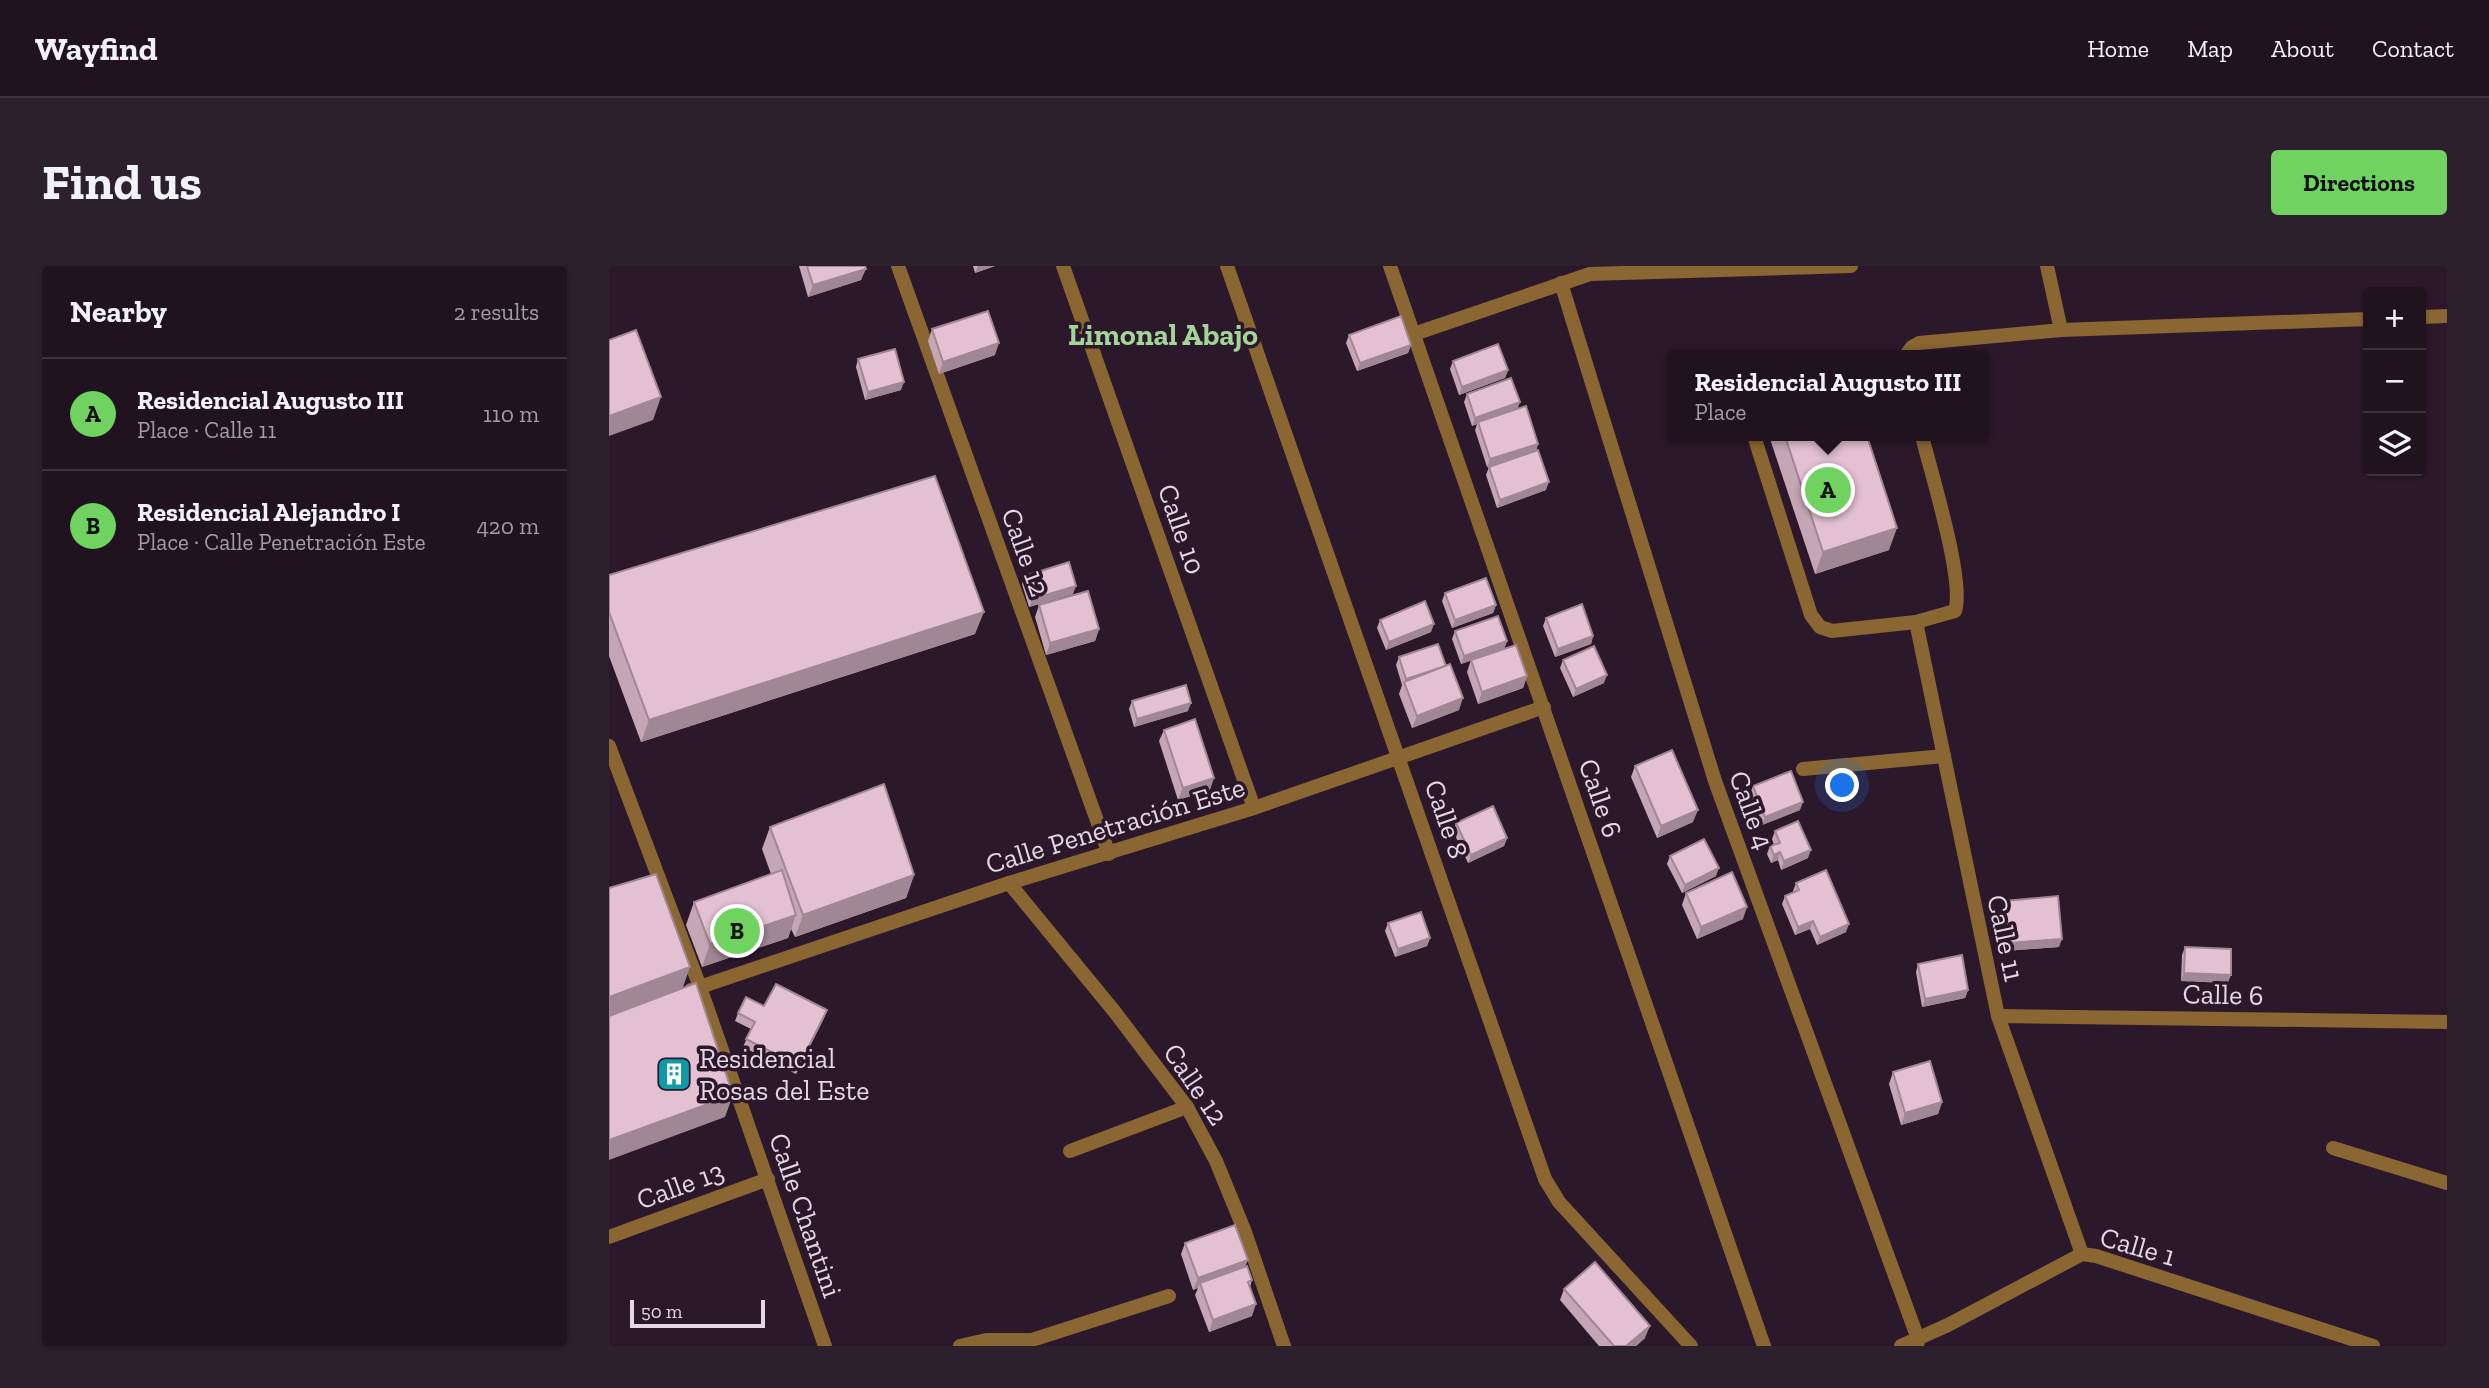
<!DOCTYPE html>
<meta charset="utf-8">
<style>
body{margin:0;font-family:"Zilla Slab",serif;background:#2d202d;color:#f1f3f6}
.controls{position:absolute;right:21px;top:21px;display:grid;overflow:hidden;border-radius:7px;box-shadow:0 2px 5px #0004}
.controls button{width:63px;height:63px;display:grid;place-items:center;padding:0;border:0;border-bottom:2px solid #3e323e;background:#211220;color:#f1f3f6;font:35px sans-serif}
.scale{position:absolute;left:21px;bottom:18px;width:135px;box-sizing:border-box;padding-left:7px;border:4px solid #e5d7e3;border-top:0;font-size:19px;line-height:24px;white-space:nowrap;color:#e5d7e3;-webkit-text-stroke:5px #2c182b;paint-order:stroke}
.you{position:absolute;left:1234px;top:520px;width:24px;height:24px;margin:-18px;border:5px solid #fff;border-radius:50%;background:#1a73e8;box-shadow:0 0 0 10px #1a73e833}
.badge{display:grid;place-items:center;width:46px;height:46px;border-radius:50%;background:#70d35f;color:#111;font-size:23px;font-weight:700}
.pin{position:absolute;translate:-50% -50%;border:4px solid #fff;box-shadow:0 2px 7px #0006}
.popup{position:absolute;left:1058px;top:84px;width:322px;height:91px;box-sizing:border-box;display:grid;place-content:center;border-radius:7px;background:#211220;filter:drop-shadow(0 2px 5px #0005);font-size:23px;white-space:nowrap;color:#a29ea5}
.popup b{font-size:26px;color:#f1f3f6}
.popup::after{content:'';position:absolute;left:50%;top:100%;margin-left:-14px;border:14px solid transparent;border-top-color:#211220}
.list{margin:0;padding:0;list-style:none}
h2{display:flex;justify-content:space-between;align-items:center;height:91px;margin:0;padding:0 28px;font-size:30px}
h2 small{font-size:23px;font-weight:400;color:#a29ea5}
.list li{display:grid;grid-template-columns:46px 1fr auto;gap:21px;align-items:center;box-sizing:border-box;height:112px;padding:0 28px;border-top:2px solid #3e323e}
.list b{display:block;font-size:26px;white-space:nowrap}
.list p{margin:0;font-size:23px;white-space:nowrap;color:#a29ea5}
.list em{font-size:23px;font-style:normal;color:#a29ea5}
.icon{flex:none;width:38px;height:38px;fill:none;stroke:currentColor;stroke-width:2;stroke-linecap:round;stroke-linejoin:round}
.map{position:relative;flex:none;width:1838px;height:1080px;overflow:hidden;border-radius:7px}
header{display:flex;align-items:center;gap:42px;box-sizing:border-box;height:98px;padding:0 35px;background:#211220;border-bottom:2px solid #3e323e}
header strong{font-size:33px}
nav{display:flex;gap:38px;margin-inline-start:auto;font-size:24px}
.intro{display:flex;align-items:center;justify-content:space-between;box-sizing:border-box;height:168px;padding:0 42px}
h1{margin:0;font-size:49px}
.button{padding:18px 32px;border-radius:7px;background:#70d35f;color:#111;font-size:24px;font-weight:700}
main{display:flex;gap:42px;padding:0 42px}
aside{flex:1;background:#211220;border-radius:7px;box-shadow:0 2px 5px #0004}
.map>svg:first-child{display:block}
</style>
<header>
<strong>Wayfind</strong>
<nav><a>Home</a><a>Map</a><a>About</a><a>Contact</a></nav>
</header>
<div class="intro"><h1>Find us</h1><a class="button">Directions</a></div>
<main>
<aside>
<h2>Nearby<small>2 results</small></h2>
<ul class="list">
<li><span class="badge">A</span><div><b>Residencial Augusto III</b><p>Place · Calle 11</p></div><em>110 m</em></li>
<li><span class="badge">B</span><div><b>Residencial Alejandro I</b><p>Place · Calle Penetración Este</p></div><em>420 m</em></li>
</ul>
</aside>
<div class="map">
<svg width="1838" height="1080" viewBox="0 0 1838 1080">
<rect width="100%" height="100%" fill="#2c182b"/>
<g fill="none" stroke-linecap="round" stroke-linejoin="round">
<g stroke="#8a6633" stroke-width="14">
<polyline points="289,0 500,588"/>
<polyline points="454,0 645,542"/>
<polyline points="618,0 936,913 950,936 1082,1080"/>
<polyline points="781,0 1155,1080"/>
<polyline points="1438,0 1452,64"/>
<polyline points="952,17 1106,515 1309,1073 1308,1080"/>
<polyline points="1812,51 1838,50"/>
<polyline points="805,68 981,8 1242,0"/>
<polyline points="1297,89 1303,81 1310,77 1452,64 1759,53"/>
<path d="M1145,170L1202,349L1211,361L1223,365L1307,356L1346,345C1356,315 1322,207 1313,170"/>
<polyline points="1307,356 1389,750 1473,988"/>
<polyline points="1194,503 1335,490"/>
<polyline points="400,617 505,745 578,841 607,895 636,966 675,1080"/>
<polyline points="82,724 400,617 645,542 935,441"/>
<polyline points="1389,750 1838,756"/>
<polyline points="1724,882 1838,917"/>
<polyline points="461,885 578,841"/>
<polyline points="0,971 159,913"/>
<polyline points="351,1080 377,1074 423,1074 560,1030"/>
<polyline points="1292,1080 1339,1059 1473,988 1487,990 1764,1080"/>
</g>
<polyline stroke="#8a6633" stroke-width="14" points="0,480 91,721 216,1080"/>
</g>
<g fill="#c4a6b5">
<polygon points="190,0 256,0 252,14 199,31"/>
<polygon points="364,0 386,0 366,7"/>
<polygon points="323,63 386,89 330,108 319,75"/>
<polygon points="740,69 802,79 799,87 748,105 737,77"/>
<polygon points="249,93 292,124 256,134 247,101"/>
<polygon points="844,95 899,104 896,112 850,129 841,103"/>
<polygon points="858,128 911,136 908,143 929,178 927,184 937,224 888,242 877,209 880,201 878,201 866,164 868,158 863,160 855,136"/>
<polygon points="1160,170 1258,170 1280,284 1206,308"/>
<polygon points="0,309 366,368 32,476 0,390"/>
<polygon points="416,310 464,328 420,341 413,318"/>
<polygon points="836,327 887,339 884,347 843,362 833,335"/>
<polygon points="430,339 490,363 486,375 437,389 426,351"/>
<polygon points="937,352 984,370 982,378 946,391 934,360"/>
<polygon points="771,354 822,366 777,384 768,362"/>
<polygon points="846,365 898,375 895,383 852,398 843,373"/>
<polygon points="790,391 837,400 850,444 803,462 790,428 793,419 787,399"/>
<polygon points="862,394 918,410 914,422 869,438 858,406"/>
<polygon points="954,394 995,417 964,431 951,402"/>
<polygon points="523,435 579,445 525,461 520,443"/>
<polygon points="555,464 601,524 569,534 550,475"/>
<polygon points="1026,500 1084,556 1048,572 1022,511"/>
<polygon points="1144,520 1191,544 1153,559 1141,528"/>
<polygon points="847,557 898,572 895,580 859,597 844,565"/>
<polygon points="161,561 305,609 297,632 186,671 182,663 179,672 93,701 77,659 85,636 162,608 153,583"/>
<polygon points="1166,565 1199,592 1172,604 1169,594 1162,597 1158,588 1161,580 1165,579 1163,573"/>
<polygon points="1061,590 1107,610 1073,627 1058,598"/>
<polygon points="1187,617 1237,666 1208,679 1201,663 1186,669 1173,638 1176,630 1185,626 1184,625"/>
<polygon points="1077,627 1134,653 1088,673 1073,639"/>
<polygon points="1396,635 1450,681 1396,685 1393,643"/>
<polygon points="779,657 821,672 818,680 786,691 776,665"/>
<polygon points="1576,681 1619,717 1572,715 1573,689"/>
<polygon points="1309,698 1359,724 1356,732 1313,741 1307,706"/>
<polygon points="155,740 218,744 215,752 187,808 134,781 142,763 126,755 129,747"/>
<polygon points="1284,806 1333,836 1329,848 1292,859 1280,818"/>
<polygon points="576,977 636,1001 643,1014 641,1021 643,1050 600,1066 586,1029 589,1022 584,1024 572,988"/>
<polygon points="955,1023 1036,1072 1027,1080 990,1080 951,1034"/>
</g>
<g fill="#a08793">
<polygon points="369,0 386,0 366,7"/>
<polygon points="257,3 252,14 199,31 204,19"/>
<polygon points="390,77 386,89 330,108 334,96"/>
<polygon points="802,79 799,87 748,105 751,97"/>
<polygon points="899,104 896,112 850,129 853,121"/>
<polygon points="295,116 292,124 256,134 259,126"/>
<polygon points="52,131 44,154 0,170 0,150"/>
<polygon points="911,136 908,144 869,156 868,158 863,160 866,152"/>
<polygon points="929,178 927,186 878,201 881,193"/>
<polygon points="940,216 937,224 888,242 891,234"/>
<polygon points="1288,262 1280,284 1206,308 1214,286"/>
<polygon points="467,320 464,328 420,341 423,333"/>
<polygon points="887,339 884,347 843,362 846,354"/>
<polygon points="375,346 366,368 32,476 40,454"/>
<polygon points="825,358 822,366 777,384 780,376"/>
<polygon points="490,363 486,375 437,389 441,377"/>
<polygon points="984,370 982,378 946,391 949,383"/>
<polygon points="898,375 895,383 852,398 855,390"/>
<polygon points="837,400 795,417 797,413"/>
<polygon points="998,409 995,417 964,431 967,423"/>
<polygon points="918,410 914,422 869,438 873,426"/>
<polygon points="854,432 850,444 803,462 808,450"/>
<polygon points="582,437 579,445 525,461 528,453"/>
<polygon points="605,512 601,524 569,534 574,522"/>
<polygon points="1194,536 1191,544 1153,559 1156,551"/>
<polygon points="1089,544 1084,556 1048,572 1052,560"/>
<polygon points="898,572 895,580 859,597 862,589"/>
<polygon points="1202,584 1199,592 1172,604 1175,595"/>
<polygon points="1171,586 1169,594 1162,597 1165,589"/>
<polygon points="1110,602 1107,610 1073,627 1076,619"/>
<polygon points="305,609 297,632 186,671 194,649"/>
<polygon points="1138,641 1134,653 1088,673 1092,661"/>
<polygon points="187,649 179,672 93,701 101,678"/>
<polygon points="1204,655 1201,663 1186,669 1189,661"/>
<polygon points="1240,658 1237,666 1208,679 1211,671"/>
<polygon points="821,672 818,680 786,691 789,683"/>
<polygon points="1453,673 1450,681 1396,685 1399,677"/>
<polygon points="81,701 73,724 0,750 0,731"/>
<polygon points="1575,707 1622,709 1619,717 1572,715"/>
<polygon points="1359,724 1356,732 1313,741 1316,733"/>
<polygon points="218,744 215,752 187,808 190,800"/>
<polygon points="124,829 116,851 0,894 0,874"/>
<polygon points="1333,836 1329,848 1292,859 1296,847"/>
<polygon points="639,994 634,1006 591,1017 589,1022 584,1024 589,1012"/>
<polygon points="647,1038 643,1050 600,1066 604,1054"/>
<polygon points="1041,1060 1036,1072 1027,1080 1017,1080"/>
</g>
<g fill="#e4c1d2" stroke="#a08793" stroke-width="2">
<polygon points="198,0 256,0 257,3 204,19"/>
<polygon points="379,45 390,77 334,96 323,63"/>
<polygon points="792,50 802,79 751,97 740,69"/>
<polygon points="27,64 52,131 0,150 0,74"/>
<polygon points="889,78 899,104 853,121 844,95"/>
<polygon points="286,83 295,116 259,126 249,93"/>
<polygon points="902,112 911,136 866,152 858,128"/>
<polygon points="917,140 929,178 881,193 869,156"/>
<polygon points="1176,170 1258,170 1288,262 1214,286"/>
<polygon points="929,184 940,216 891,234 880,201"/>
<polygon points="326,210 375,346 40,454 0,346 0,309"/>
<polygon points="460,296 467,320 423,333 416,310"/>
<polygon points="877,312 887,339 846,354 836,327"/>
<polygon points="479,325 490,363 441,377 430,339"/>
<polygon points="816,335 825,358 780,376 771,354"/>
<polygon points="973,338 984,370 949,383 937,352"/>
<polygon points="889,350 898,375 855,390 846,365"/>
<polygon points="829,378 837,400 797,413 790,391"/>
<polygon points="907,379 918,410 873,426 862,394"/>
<polygon points="985,380 998,409 967,423 954,394"/>
<polygon points="841,398 854,432 808,450 795,416"/>
<polygon points="577,419 582,437 528,453 523,435"/>
<polygon points="586,453 605,512 574,522 555,464"/>
<polygon points="1063,484 1089,544 1052,560 1026,500"/>
<polygon points="1182,505 1194,536 1156,551 1144,520"/>
<polygon points="275,518 305,609 194,649 161,561"/>
<polygon points="884,540 898,572 862,589 847,557"/>
<polygon points="1189,555 1202,584 1175,595 1171,586 1165,589 1161,580 1171,577 1166,565"/>
<polygon points="1095,573 1110,602 1076,619 1061,590"/>
<polygon points="173,604 187,649 101,678 85,636"/>
<polygon points="1217,604 1240,658 1211,671 1204,655 1189,661 1176,630 1190,624 1187,617"/>
<polygon points="1123,606 1138,641 1092,661 1077,627"/>
<polygon points="47,608 81,701 0,731 0,622"/>
<polygon points="1449,630 1453,673 1399,677 1396,635"/>
<polygon points="812,646 821,672 789,683 779,657"/>
<polygon points="1576,681 1622,683 1622,709 1575,707"/>
<polygon points="1353,689 1359,724 1316,733 1309,698"/>
<polygon points="87,717 124,829 0,874 0,750"/>
<polygon points="167,718 218,744 190,800 137,773 146,756 129,747 137,731 155,740"/>
<polygon points="1321,795 1333,836 1296,847 1284,806"/>
<polygon points="626,959 639,994 589,1012 576,977"/>
<polygon points="986,996 1041,1060 1017,1080 1005,1080 955,1023"/>
<polygon points="638,1000 643,1014 639,1016 647,1038 604,1054 591,1017"/>
</g>
<defs>
<g id="building-square" transform="scale(1.75)"><rect x="-9" y="-9" width="18" height="18" rx="4" fill="#0f9aa8" stroke="#2c182b"/><path d="M-4-6H4V6H1V3H-1V6H-4ZM-2.5-4.3h1.7v1.8h-1.7ZM.8-4.3h1.7v1.8H.8ZM-2.5-1h1.7V.8h-1.7ZM.8-1h1.7V.8H.8Z" fill="#fff"/></g>
</defs>
<g fill-rule="evenodd">
<use href="#building-square" x="65" y="808"/>
</g>
<g text-anchor="middle" stroke-width="7" stroke-linejoin="round" paint-order="stroke">
<g font-size="28" fill="#e5d7e3" stroke="#2c182b">
<text transform="translate(573 263) rotate(71)" y="10">Calle 10</text>
<text transform="translate(417 286) rotate(70)" y="10">Calle 12</text>
<text transform="translate(992 532) rotate(71)" y="10">Calle 6</text>
<text transform="translate(1143 544) rotate(70)" y="10">Calle 4</text>
<text transform="translate(838 553) rotate(71)" y="10">Calle 8</text>
<text transform="translate(506 559) rotate(-17)" y="10">Calle Penetración Este</text>
<text transform="translate(1397 672) rotate(78)" y="10">Calle 11</text>
<text transform="translate(1614 728) rotate(1)" y="10">Calle 6</text>
<text transform="translate(587 818) rotate(56)" y="10">Calle 12</text>
<text transform="translate(71 919) rotate(-20)" y="10">Calle 13</text>
<text transform="translate(197 949) rotate(71)" y="10">Calle Chantini</text>
<text transform="translate(1529 980) rotate(16)" y="10">Calle 1</text>
</g>
<g font-size="28" fill="#e5d7e3" stroke="#2c182b" text-anchor="start">
<text x="90" y="802">Residencial<tspan x="90" dy="32">Rosas del Este</tspan></text>
</g>
<g font-size="30" font-weight="bold" fill="#a2d698" stroke="#2c182b">
<text x="554" y="79">Limonal Abajo</text>
</g>
</g>
</svg>
<div class="controls">
<button>+</button>
<button>−</button>
<button><svg class="icon" aria-label="layers" viewBox="0 0 24 24"><path d="M12 4l9 5-9 5-9-5zM3 14l9 5 9-5"/></svg></button>
</div>
<div class="scale">50 m</div>
<div class="you"></div>
<div class="pin badge" style="left:1219px;top:224px">A</div>
<div class="popup"><b>Residencial Augusto III</b>Place</div>
<div class="pin badge" style="left:128px;top:665px">B</div>
</div>
</main>
